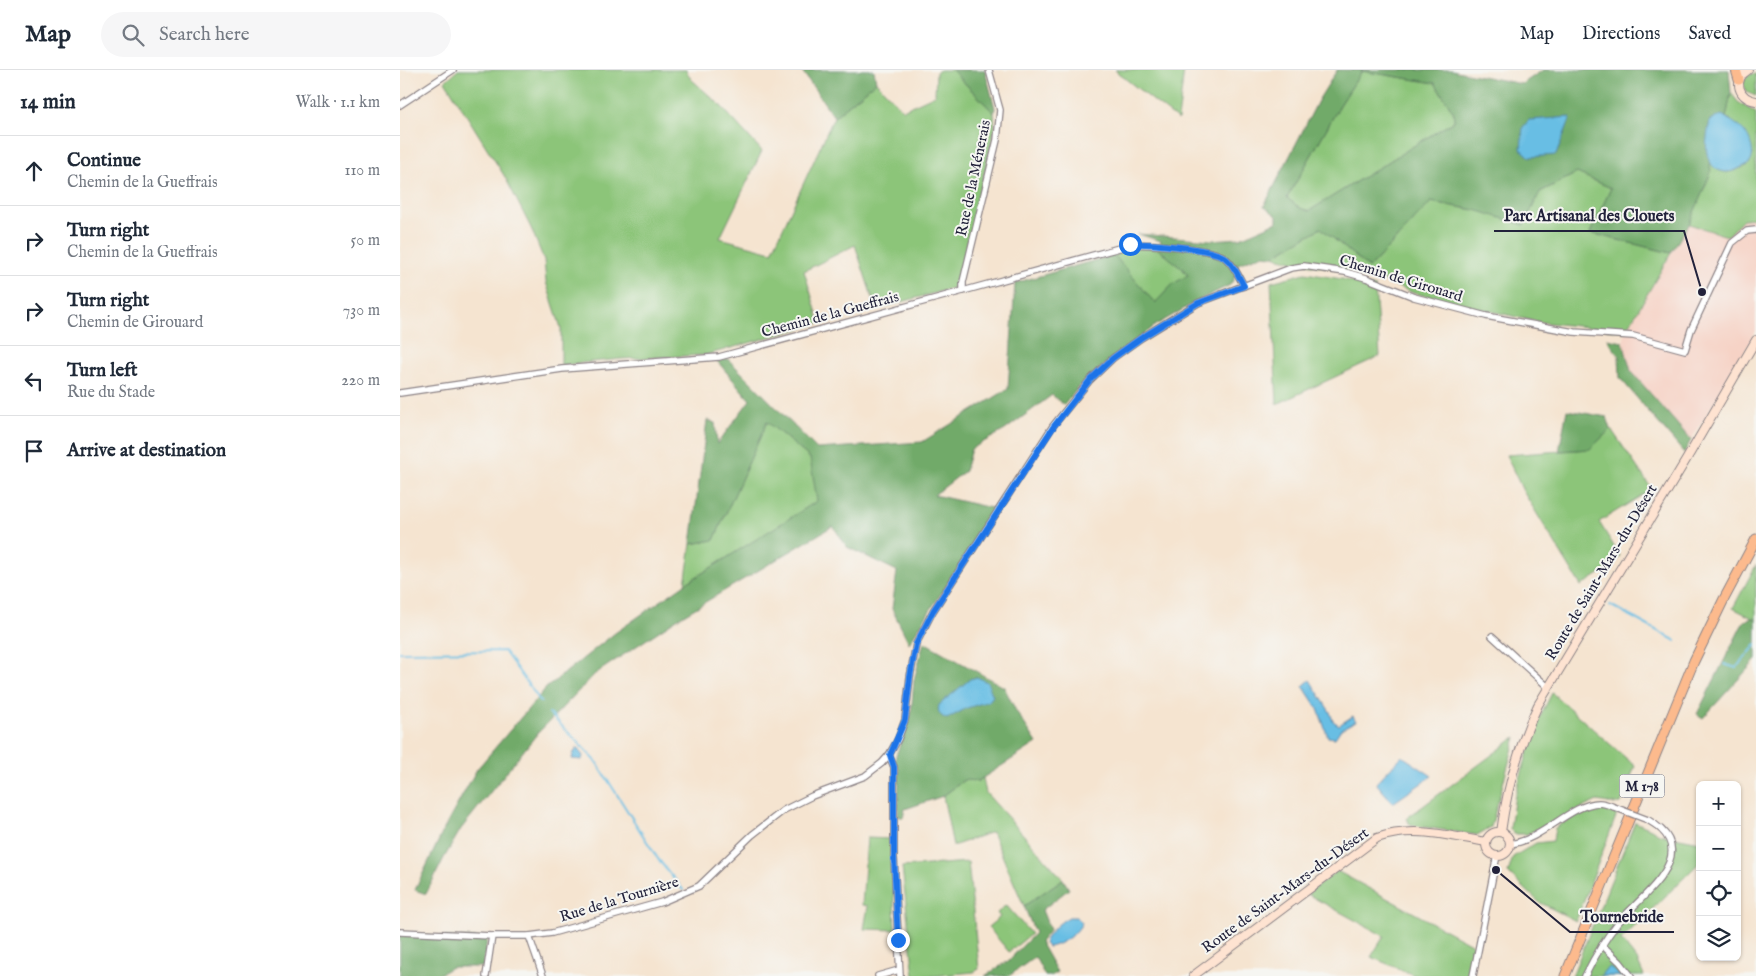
<!DOCTYPE html>
<meta charset="utf-8">
<style>
body{margin:0;font-family:"IM FELL English",serif;background:#f6f6f7;color:#1f2937}
.controls{position:absolute;right:15px;bottom:15px;display:grid;overflow:hidden;border-radius:8px;box-shadow:0 1px 4px #0004}
.controls button{width:45px;height:45px;display:grid;place-items:center;padding:0;border:0;border-bottom:1px solid #e0e1e3;background:#fff;color:#1f2937;font:25px sans-serif}
.stop{position:absolute;width:15px;height:15px;margin:-11px;border:4px solid #1a73e8;border-radius:50%;background:#fff}
.stop.end{background:#1a73e8;border-color:#fff;box-shadow:0 1px 5px #0008}
.list{margin:0;padding:0;list-style:none}
h2{display:flex;justify-content:space-between;align-items:center;height:65px;margin:0;padding:0 20px;font-size:21px}
h2 small{font-size:16px;font-weight:400;color:#747a83}
.list li{display:grid;grid-template-columns:32px 1fr auto;gap:15px;align-items:center;box-sizing:border-box;height:70px;padding:0 20px;border-top:1px solid #e0e1e3}
.list b{display:block;font-size:19px;white-space:nowrap}
.list p{margin:0;font-size:16px;white-space:nowrap;color:#747a83}
.list em{font-size:16px;font-style:normal;color:#747a83}
.icon{flex:none;width:28px;height:28px;fill:none;stroke:currentColor;stroke-width:2;stroke-linecap:round;stroke-linejoin:round}
.map{position:relative;flex:none;width:1356px;height:906px;overflow:hidden}
header{display:flex;align-items:center;gap:30px;box-sizing:border-box;height:70px;padding:0 25px;background:#fff;border-bottom:1px solid #e0e1e3}
header strong{font-size:24px}
nav{display:flex;gap:28px;margin-inline-start:auto;font-size:18px}
.search{width:350px;height:45px;background:#f6f6f7;display:flex;align-items:center;gap:12px;box-sizing:border-box;padding:0 18px;border-radius:28px;color:#747a83;font-size:19px}
main{display:flex}
aside{flex:1;background:#fff}
.map>svg:first-child{display:block}
</style>
<header>
<strong>Map</strong>
<div class="search"><svg class="icon" aria-label="search" viewBox="0 0 24 24"><circle cx="10" cy="10" r="6"/><path d="M15 15l6 6"/></svg>Search here</div>
<nav><a>Map</a><a>Directions</a><a>Saved</a></nav>
</header>
<main>
<aside>
<h2>14 min<small>Walk · 1.1 km</small></h2>
<ul class="list">
<li><svg class="icon" aria-label="ahead" viewBox="0 0 24 24"><path d="M12 20V5M6 11l6-6 6 6"/></svg><div><b>Continue</b><p>Chemin de la Gueffrais</p></div><em>110 m</em></li>
<li><svg class="icon" aria-label="right" viewBox="0 0 24 24"><path d="M7 20v-9h11M14 6l5 5-5 5"/></svg><div><b>Turn right</b><p>Chemin de la Gueffrais</p></div><em>50 m</em></li>
<li><svg class="icon" aria-label="right" viewBox="0 0 24 24"><path d="M7 20v-9h11M14 6l5 5-5 5"/></svg><div><b>Turn right</b><p>Chemin de Girouard</p></div><em>730 m</em></li>
<li><svg class="icon" aria-label="left" viewBox="0 0 24 24"><path d="M17 20v-9H6M10 6l-5 5 5 5"/></svg><div><b>Turn left</b><p>Rue du Stade</p></div><em>220 m</em></li>
<li><svg class="icon" aria-label="arrive" viewBox="0 0 24 24"><path d="M6 21V4h12l-3 4 3 4H6"/></svg><div><b>Arrive at destination</b></div></li>
</ul>
</aside>
<div class="map">
<svg width="1356" height="906" viewBox="0 0 1356 906">
<rect width="100%" height="100%" fill="#f6f6f2"/>
<filter id="ink" filterUnits="userSpaceOnUse"><feTurbulence type="fractalNoise" baseFrequency=".02" numOctaves="2"/><feDisplacementMap in="SourceGraphic" scale="10" xChannelSelector="R" yChannelSelector="G"/><feConvolveMatrix kernelMatrix="1 2 1 2 8 2 1 2 1" color-interpolation-filters="sRGB"/></filter>
<filter id="wash" filterUnits="userSpaceOnUse"><feTurbulence type="fractalNoise" baseFrequency=".0096" numOctaves="4" result="noise"/><feDisplacementMap in="SourceGraphic" scale="20" xChannelSelector="R" yChannelSelector="G"/><feGaussianBlur stdDeviation="1.12" result="paint"/><feColorMatrix in="noise" values="0 0 0 0 0 0 0 0 0 0 0 0 0 0 0 0 0 1.4 0 .05"/><feComposite in="paint" operator="in"/></filter>
<g filter="url(#wash)">
<rect width="100%" height="100%" fill="#f5e4d0"/>
<polygon fill="#f6d2c5" points="1356,148 1356,261 1334,300 1291,370 1231,301 1223,272 1226,261 1289,154 1327,166 1343,149"/>
<g fill="#8cc579" stroke="#57745a">
<polygon points="58,0 286,0 291,9 320,35 362,81 320,168 372,182 434,47 476,12 503,40 535,25 536,2 541,0 552,0 594,43 595,59 558,214 553,218 476,239 455,175 404,201 420,253 306,285 221,289 161,295 161,258 146,212 144,190 131,158 105,107 45,11"/>
<polygon points="715,0 784,0 778,50 718,3"/>
<polygon points="962,1 1035,13 1054,43 1054,51 909,141 900,138 887,128 940,35"/>
<polygon points="1351,4 1356,4 1356,26 1346,22 1343,15 1345,8"/>
<path d="M1331,23L1338,32L1356,43V148L1343,149L1327,166L1289,154L1311,102L1309,91C1323,107 1328,103 1346,96L1330,49L1326,48Z"/>
<polygon points="1177,103 1211,118 1190,163 1271,183 1226,261 1138,252 1013,223 968,204 899,193 873,186 921,158 969,198 1031,132 1075,140 1140,122"/>
<polygon points="739,178 758,179 782,198 788,206 773,214 755,234 714,185"/>
<polygon points="905,203 942,209 975,217 980,286 877,334 871,212"/>
<polygon points="367,351 410,388 418,431 285,514 291,474 314,470"/>
<polygon points="1211,359 1252,419 1199,452 1220,486 1207,499 1181,516 1123,421 1106,385 1189,379"/>
<polygon points="1356,495 1356,550 1333,538"/>
<polygon points="1152,623 1235,696 1221,733 1214,734 1197,731 1127,764 1114,764 1110,758 1115,725 1137,653"/>
<polygon points="1116,667 1091,757 1077,765 1010,755 1007,748"/>
<polygon points="583,708 586,723 663,809 624,836 592,762 553,776 543,726 564,710 578,711"/>
<polygon points="1200,737 1211,740 1217,744 1176,851 1139,832 1108,803 1113,787 1136,773 1153,771 1155,758 1184,740"/>
<polygon points="1235,752 1251,759 1259,764 1300,772 1300,792 1221,870 1237,890 1244,906 1172,906"/>
<polygon points="467,768 492,769 495,860 464,859 468,836 462,835"/>
<polygon points="568,792 579,899 574,902 532,906 514,906 502,797"/>
<polygon points="937,801 1073,875 1067,906 1016,906 971,887 984,866 907,824"/>
<polygon points="606,835 631,864 609,882 588,857 600,847 597,843"/>
</g>
<g fill="#71aa69" stroke="#4a6652" fill-rule="evenodd">
<polygon points="404,0 474,0 476,12 434,47 402,1"/>
<polygon points="552,0 585,0 595,38 594,43"/>
<path d="M937,0H1051L1122,14L1143,0H1329L1331,23L1326,48L1310,50L1307,77L1311,102L1289,154L1271,183L1190,163L1211,118L1177,103L1140,122L1124,155L1075,140L1031,132L969,198L921,158L873,186L862,185L838,194L834,209L830,215L801,229L756,255L684,311L664,335L652,325L605,360L571,379L565,401L534,425L596,439L509,573L492,539L497,501L447,477L433,456L277,549L195,604L137,664L61,759L44,788L26,824L15,820L46,755L77,699L146,618L215,563L285,514L417,431L410,388L367,352L314,470L291,474L307,350L315,353L317,374L350,330L317,291L328,289L417,379L522,372L608,319L615,213L714,185L755,233L773,214L788,205L782,198L758,179L761,171L738,164L811,170L840,168L877,152V146L864,136L919,29ZM962,1L1035,13L1054,43V51L909,141L900,138L887,128L940,35Z"/>
<polygon points="1207,269 1223,272 1231,301 1291,370 1284,383 1220,308 1219,286"/>
<polygon points="1167,340 1207,347 1211,359 1190,379 1159,381"/>
<polygon points="1353,548 1356,550 1356,590 1303,648 1297,644 1344,551"/>
<polygon points="524,572 604,617 616,641 637,673 578,711 564,710 543,726 505,739 503,748 498,746 499,700 495,691 496,685 511,645 514,610"/>
<polygon points="663,809 669,819 642,840 650,860 640,872 657,902 651,906 645,906 635,887 609,906 585,906 608,891 635,863 624,836"/>
<polygon points="0,865 79,868 87,870 83,897 52,897 38,905 32,906 0,906"/>
</g>
<g fill="#67bee4" stroke="#447090">
<path d="M1322,45C1329,50 1338,54 1344,61C1350,68 1356,84 1350,93C1347,96 1343,96 1340,98C1329,104 1317,104 1310,92C1303,80 1308,62 1310,50Z"/>
<polygon points="1171,47 1156,85 1130,87 1121,79 1123,57 1129,50"/>
<path d="M577,607L587,612L593,626L589,631L567,638L547,649C540,646 537,643 539,635L570,609Z"/>
<polygon points="910,610 930,642 933,651 939,655 953,646 956,651 941,659 935,668 928,667 918,639 903,616"/>
<polygon points="177,678 183,686 182,690 172,689 173,684"/>
<polygon points="1002,686 1032,706 993,733 976,713"/>
<path d="M669,847H676L682,852C679,863 659,876 648,877L644,873C648,863 659,852 669,847Z"/>
<polygon points="1210,897 1221,906 1201,906 1204,901"/>
</g>
<g fill="none" stroke-linecap="round" stroke-linejoin="round">
<g stroke="#67bee4" stroke-width="2">
<polyline points="1210,535 1276,571"/>
<polyline points="0,582 104,581 141,632"/>
<polyline points="1324,594 1336,598 1356,575"/>
<polyline points="149,643 195,690 258,789 283,820"/>
</g>
</g>
</g>
<g filter="url(#ink)">
<g fill="none" stroke-linecap="round" stroke-linejoin="round">
<g stroke="#8c8386" stroke-width="8">
<g id="street">
<polyline points="0,35 53,0"/>
<polyline points="563,221 563,212 597,70 600,40 589,0"/>
<path d="M0,323L162,299L319,287L563,221L730,175C747,173 810,178 824,187C833,193 839,207 844,216"/>
<polyline points="1092,566 1148,617"/>
<polyline points="489,685 494,697 494,787 500,906"/>
<path d="M1110,774C1143,770 1170,734 1199,733C1204,733 1209,735 1214,737"/>
<polyline points="0,862 92,866 129,866 152,863 262,832 299,816 352,765 384,740 412,726 465,706 482,693 489,685 498,669 505,650 510,607 516,574 533,541 653,356 690,310 713,288 741,268 798,233 891,198 904,196 945,202 966,208 1014,227 1086,246 1174,262 1233,266 1285,280 1291,260 1332,173 1347,161 1356,160"/>
<polyline points="129,866 143,906"/>
<polyline points="1202,875 1220,892 1231,906"/>
<polyline points="86,906 92,866"/>
<polyline points="478,906 499,900"/>
<polyline points="1073,906 1097,785"/>
<path d="M1185,906C1194,888 1204,870 1217,854C1241,825 1306,783 1248,750"/>
</g>
</g>
<g stroke="#8c8386" stroke-width="10">
<g id="secondary">
<path d="M1348,0C1332,10 1339,29 1356,31"/>
<path d="M1101,762C1107,718 1119,675 1138,635L1286,390L1356,270"/>
<circle cx="1098" cy="774" r="12"/>
<path d="M793,906L977,768C1013,755 1050,766 1086,772"/>
</g>
</g>
<g stroke="#8c8386" stroke-width="11">
<g id="primary">
<polyline points="1336,0 1339,10"/>
<polyline points="1165,906 1294,591 1324,529 1356,469"/>
</g>
</g>
<use href="#street" stroke="#fff" stroke-width="5.5"/>
<use href="#secondary" stroke="#fee3d1" stroke-width="8"/>
<use href="#primary" stroke="#fcba8d" stroke-width="9"/>
<g stroke="#8c8386" stroke-width="8" stroke-linecap="butt">
<polyline id="street-bridge" points="1214,737 1248,750"/>
</g>
<use href="#street-bridge" stroke="#fff" stroke-width="5.5"/>
</g>
</g>
<g fill="none" stroke-linecap="round" stroke-linejoin="round" filter="url(#ink)">
<path stroke="#1a73e8" stroke-width="6" d="M498,870L494,787V697L490,685L505,650L510,607L516,574L533,541L654,356L690,310L713,288L741,268L798,233L844,216C839,207 833,193 824,187C810,178 747,173 730,174"/>
</g>
<g text-anchor="middle" stroke-width="4" stroke-linejoin="round" paint-order="stroke">
<rect fill="#f6f6f2" stroke="#626272" stroke-width="1" x="1219.5" y="704.5" width="45" height="23" rx="4"/>
<g font-size="14" font-weight="bold" fill="#22223b">
<text x="1242" y="721">M 178</text>
</g>
<g font-size="15" fill="#22223b" stroke="#f6f6f2">
<text transform="translate(573 108) rotate(-78)" y="5">Rue de la Ménerais</text>
<text transform="translate(1001 208) rotate(17)" y="5">Chemin de Girouard</text>
<text transform="translate(430 244) rotate(-15)" y="5">Chemin de la Gueffrais</text>
<text transform="translate(1201 502) rotate(-59)" y="5">Route de Saint-Mars-du-Désert</text>
<text transform="translate(885 820) rotate(-36)" y="5">Route de Saint-Mars-du-Désert</text>
<text transform="translate(219 829) rotate(-17)" y="5">Rue de la Tournière</text>
</g>
</g>
<path fill="none" stroke="#22223b" stroke-width="2" d="M1302 222L1284 161H1094M1096 800L1170 862H1274"/>
<g fill="#22223b" stroke="#f6f6f2" stroke-width="2">
<circle cx="1302" cy="222" r="5"/>
<circle cx="1096" cy="800" r="5"/>
</g>
<g font-size="16" text-anchor="middle" font-weight="bold" fill="#22223b" stroke="#f6f6f2" stroke-width="4" stroke-linejoin="round" paint-order="stroke">
<text x="1189" y="151">Parc Artisanal des Clouets</text>
<text x="1222" y="852">Tournebride</text>
</g>
</svg>
<div class="controls">
<button>+</button>
<button>−</button>
<button><svg class="icon" aria-label="locate" viewBox="0 0 24 24"><circle cx="12" cy="12" r="6"/><path d="M12 2v4M12 18v4M2 12h4M18 12h4"/></svg></button>
<button><svg class="icon" aria-label="layers" viewBox="0 0 24 24"><path d="M12 4l9 5-9 5-9-5zM3 14l9 5 9-5"/></svg></button>
</div>
<div class="stop" style="left:730px;top:174px"></div>
<div class="stop end" style="left:498px;top:870px"></div>
</div>
</main>
